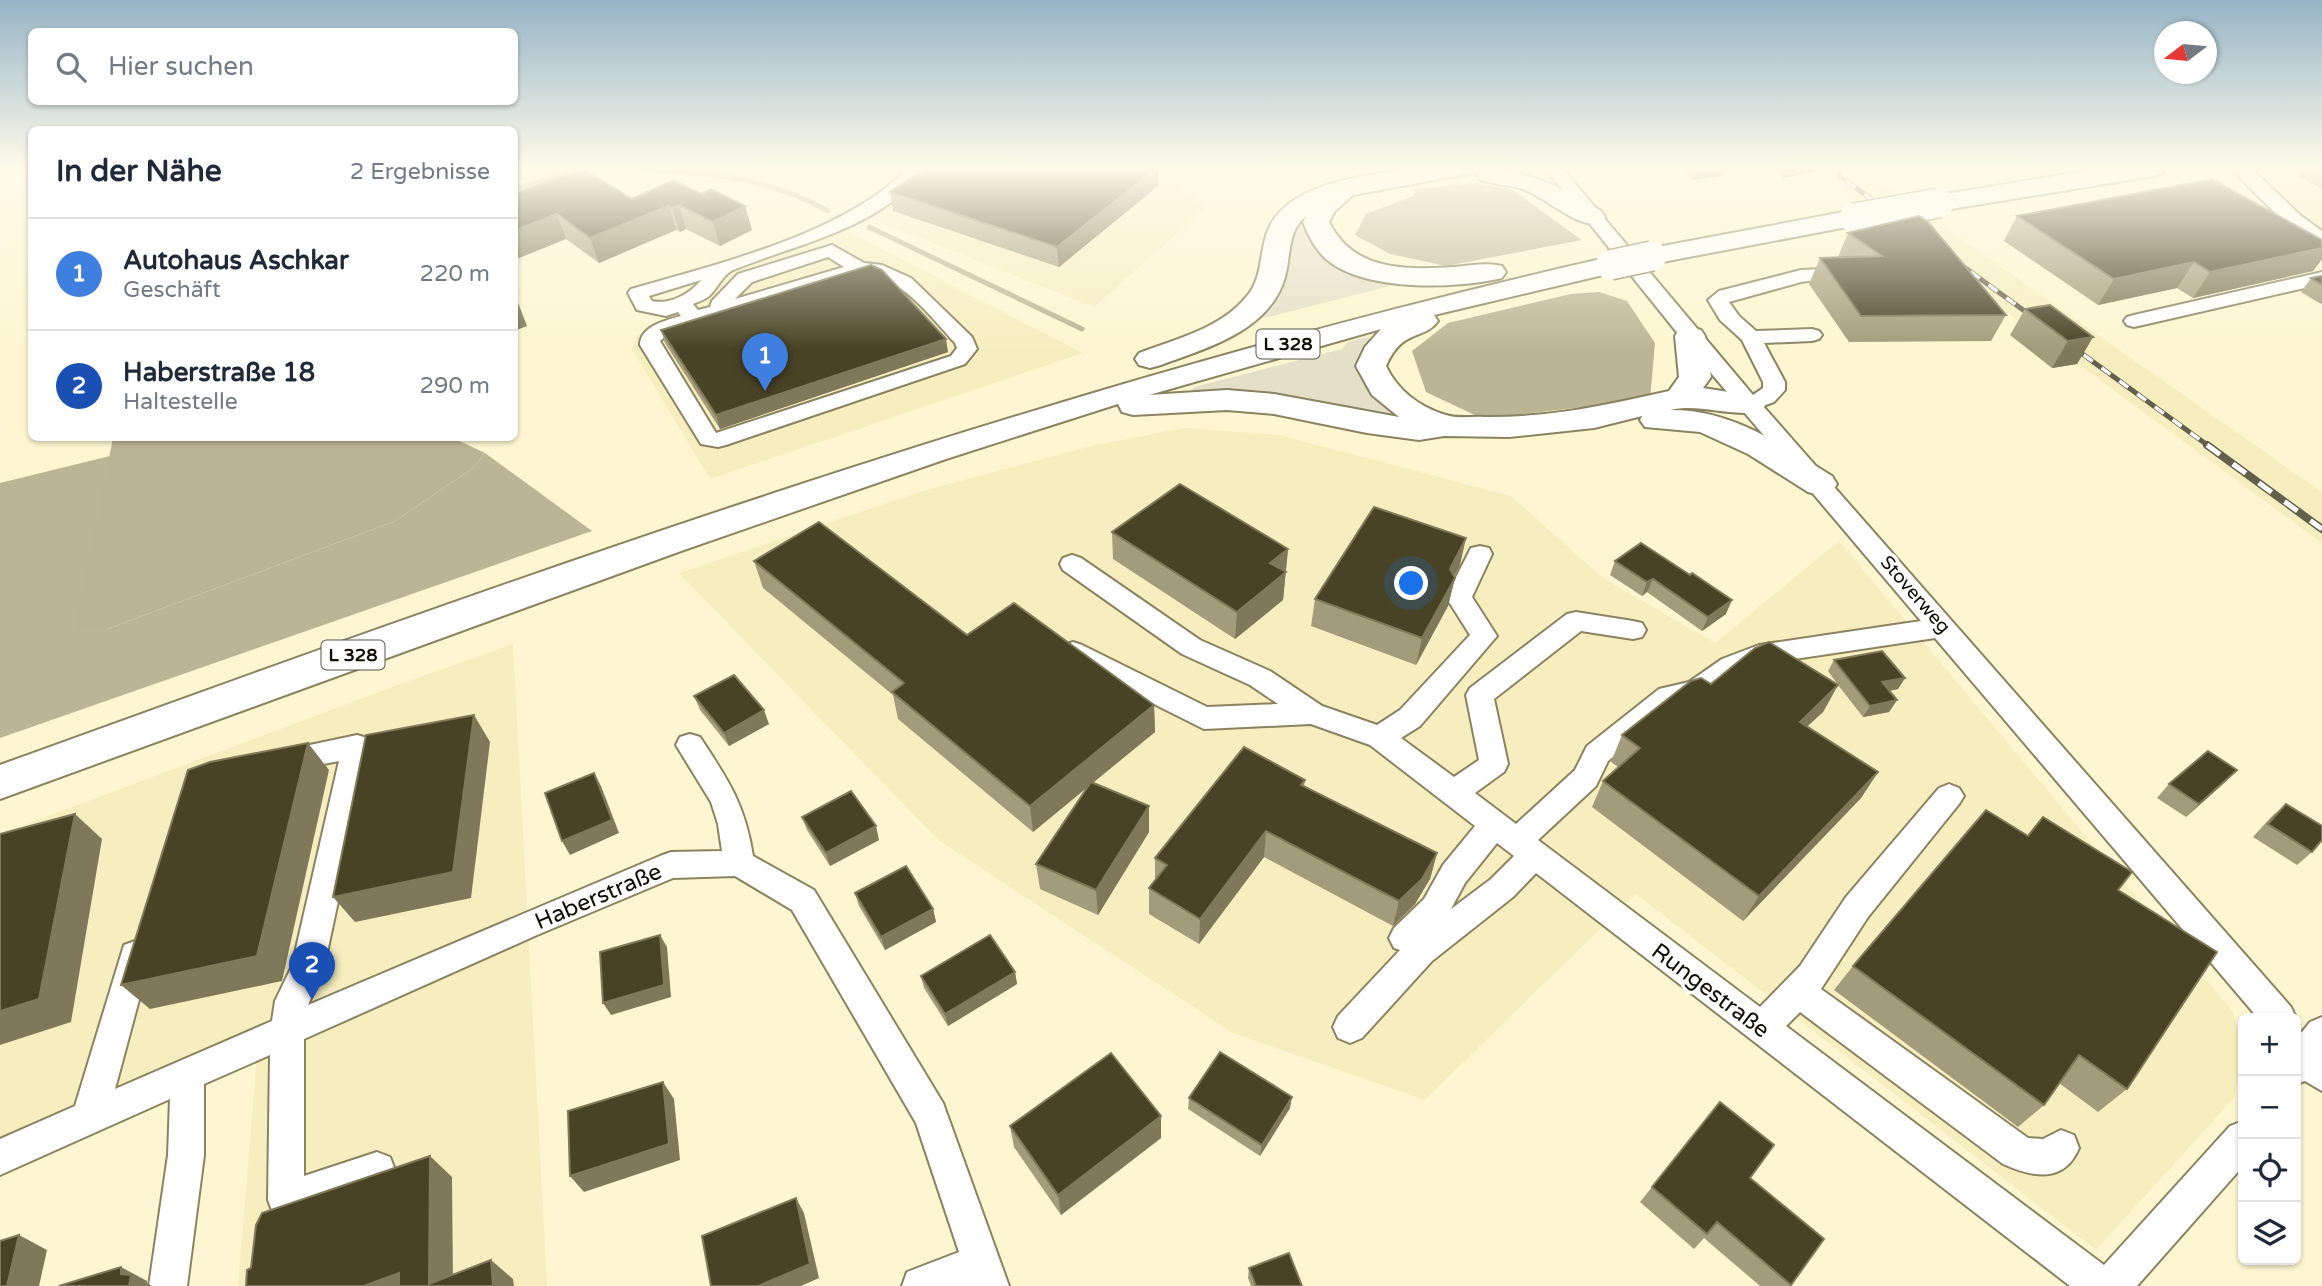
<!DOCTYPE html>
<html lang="de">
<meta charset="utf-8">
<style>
body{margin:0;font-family:"Varela Round",sans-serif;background:#f2f2f3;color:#1f2937}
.controls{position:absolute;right:21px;bottom:21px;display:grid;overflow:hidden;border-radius:10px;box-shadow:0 2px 5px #0004}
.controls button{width:63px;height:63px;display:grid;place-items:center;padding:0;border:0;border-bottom:2px solid #e0e1e3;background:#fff;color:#1f2937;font:35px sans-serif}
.compass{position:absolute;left:2154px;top:21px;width:63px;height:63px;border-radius:50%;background:#fff;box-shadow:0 2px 5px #0004;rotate:254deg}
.you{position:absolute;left:1412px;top:584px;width:24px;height:24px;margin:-18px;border:5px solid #fff;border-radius:50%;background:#1a73e8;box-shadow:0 0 0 10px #1a73e833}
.badge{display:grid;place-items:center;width:46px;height:46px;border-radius:50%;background:#604bc3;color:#fff;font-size:23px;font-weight:700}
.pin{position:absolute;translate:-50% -58px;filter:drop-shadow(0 2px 4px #0008)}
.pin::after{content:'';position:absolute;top:37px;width:24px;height:21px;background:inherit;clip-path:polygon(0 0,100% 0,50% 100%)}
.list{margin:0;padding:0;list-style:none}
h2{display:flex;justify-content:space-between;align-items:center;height:91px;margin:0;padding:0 28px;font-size:30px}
h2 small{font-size:23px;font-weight:400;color:#747a83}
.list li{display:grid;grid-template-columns:46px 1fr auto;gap:21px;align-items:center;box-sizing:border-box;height:112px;padding:0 28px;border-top:2px solid #e0e1e3}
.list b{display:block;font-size:26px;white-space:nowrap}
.list p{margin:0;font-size:23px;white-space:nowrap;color:#747a83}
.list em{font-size:23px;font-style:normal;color:#747a83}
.icon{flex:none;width:38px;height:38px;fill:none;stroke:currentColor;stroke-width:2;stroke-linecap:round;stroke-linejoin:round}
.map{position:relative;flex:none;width:2322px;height:1286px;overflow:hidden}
.search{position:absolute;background:#fff;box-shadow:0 2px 5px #0004;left:28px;top:28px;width:490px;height:77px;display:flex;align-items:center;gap:18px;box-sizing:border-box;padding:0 24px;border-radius:10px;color:#747a83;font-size:26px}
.panel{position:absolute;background:#fff;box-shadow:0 2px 5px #0004;left:28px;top:126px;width:490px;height:315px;border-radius:10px}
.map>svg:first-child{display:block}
</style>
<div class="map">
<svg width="2322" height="1286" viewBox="0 0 2322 1286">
<rect width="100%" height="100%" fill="#fdf6d0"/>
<g fill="#f7eec0">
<polygon points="929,168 1156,168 1207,207 1094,307 870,218 901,198"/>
<polygon points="1811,168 1941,168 1877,180 2322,492 2322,543"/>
<polygon points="2246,168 2322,168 2322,234 2303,220"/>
<polygon points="846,231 1083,353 710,479 632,349 637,335 705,303 736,271"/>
<polygon points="1184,428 1279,435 1511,496 1603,578 1715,643 1839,541 2233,1012 2243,1054 2234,1098 2096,1250 1636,894 1425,1100 1233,1033 938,840 679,573 923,491 1091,446"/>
<polygon points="513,644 547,1286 238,1286 258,1045 0,1157 0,834 411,680"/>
</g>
<g fill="#e4dfc7">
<polygon points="1308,208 1313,240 1406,282 1252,321 1285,244"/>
<polygon points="1370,336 1367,346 1403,416 1401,421 1190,393 1194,387 1342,349 1348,342"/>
</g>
<g fill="#bcb595">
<polygon points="1476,183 1511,189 1582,240 1446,266 1390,254 1355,235 1366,214 1413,196 1415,189"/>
<polygon points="1599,292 1627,301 1655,343 1650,399 1483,419 1426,392 1412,351 1448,323 1571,294"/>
<polygon points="485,453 592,531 0,738 0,483 110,456 76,629 107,629 395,521 473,468"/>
</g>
<polygon fill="#bbb494" points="113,438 453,438 485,453 473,468 395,521 107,629 75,629"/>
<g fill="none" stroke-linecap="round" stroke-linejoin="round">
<g stroke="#bbb494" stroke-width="5">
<path d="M622,168C694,172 764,174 828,211"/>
<polyline points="514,189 570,171 596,168"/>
<polyline points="869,227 1082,329"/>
</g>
<g stroke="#8a8361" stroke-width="4">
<g id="minor">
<path d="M908,168H926C881,229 799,243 733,270C722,275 717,290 708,297C704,300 697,302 693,304L698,310L710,307L712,301L738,274L832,245L864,263L882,265L911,278L972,337L977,349L965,364L726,445L718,447L701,444L640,345C640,326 667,320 681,316L678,312L666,316L637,310L628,293L631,289C717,264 845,234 908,168ZM828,257L844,267L735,299L752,282ZM861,274C902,276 929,315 955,343L957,348L951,356L716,433L660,341L671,332L701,322ZM701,280C690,294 670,305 652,301L649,296Z"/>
<path d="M1545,168H1562L1753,395L1763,388V382L1742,340L1720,320L1708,300L1719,291L1801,270L1846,268L1849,272L1846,276L1801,282L1729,302L1739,316L1756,331L1812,329L1819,331L1822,335L1819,339L1812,341L1764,343L1785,382V390L1774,402L1763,406L2291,1007L2296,1018H2258L1935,638L1762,664L1740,673L1706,698L1677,705L1608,761L1596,786L1538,840L1760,1007L1800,966L1846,897L1939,788L1949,784L1959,788L1964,796L1959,804L1868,917L1821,989L2028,1138L2043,1139L2061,1130L2074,1135L2079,1148C2064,1184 2032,1177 2003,1164L1800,1012L1786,1026L2104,1265L2230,1126L2243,1121V1166L2137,1286H2070L1536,873L1513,897L1432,961L1362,1038L1350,1043L1338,1038L1333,1027L1338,1016L1400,950L1394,948L1389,938L1394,928L1424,899L1443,865L1475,826L1370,745L1311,724L1204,729L1064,659L1060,652L1064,645L1073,642L1082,645L1207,707L1278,704L1250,685L1182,654L1063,570L1060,564L1063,558L1072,555L1081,558L1200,640L1270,671L1322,706L1377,725L1400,710L1470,635L1446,597L1471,548L1480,546L1489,548L1492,554L1472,597L1497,636L1420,726L1401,738L1454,777L1479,760L1466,695L1470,688L1567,614L1576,612L1633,621L1642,623L1646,630L1642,637L1633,639L1581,631L1494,699L1508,764L1504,772L1475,793L1516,824L1575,770L1587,746L1659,689L1689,682L1722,659L1759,645L1921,621L1683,340ZM1497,843L1514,856L1491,879L1451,909L1465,883Z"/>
<path d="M2233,168H2251L2301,216L2322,231V246C2300,240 2247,187 2233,168Z"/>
<polygon points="2322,272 2322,284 2134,327 2127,325 2124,321 2127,317 2134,315"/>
<path d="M690,734L700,737C728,780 745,804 753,856L814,890L943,1103L1009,1286H902L907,1272L959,1252L916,1123L792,910L735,876L673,878L537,935L304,1039V1176L377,1152L390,1157L395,1170L390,1183L377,1188L286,1218L273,1213L268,1200L270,1055L204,1084V1155L187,1286H149L168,1155L170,1099L0,1175V1139L75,1106L124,945L135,941L146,945L151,955L115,1089L272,1021L275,1001L292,966L339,761L282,772L272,769L268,761L272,753L357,735L367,738L371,746L324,967L308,1005L660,856L671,852L722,851L718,824L711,802L676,745L680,737Z"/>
<polygon points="2322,1017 2322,1091 2305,1081 2296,1084 2296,1030 2302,1032 2310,1022"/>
</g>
</g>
<g stroke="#8a8361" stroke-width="4">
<g id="highway">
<path d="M1419,168H1476L1473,173L1353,195L1335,211L1329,222C1353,271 1405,270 1453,267C1469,266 1486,262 1502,266L1506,272L1502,278C1456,289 1364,292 1326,259C1315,249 1308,235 1303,222L1306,216C1287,231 1291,256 1285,277C1270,331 1207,348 1161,365L1150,368L1139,365L1135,359L1139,353C1176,339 1222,328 1247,296C1263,278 1259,252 1268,230C1289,180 1373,175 1419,168Z"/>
<path d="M1496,168C1541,177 1563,188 1601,211L1605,217L1601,223C1576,229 1546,196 1520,188C1507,185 1494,184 1481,180L1477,175L1481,170Z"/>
<polygon points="2104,168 2166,168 2163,173 2154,176 1939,211 1930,209 1926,203 1930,197 1939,195"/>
<polygon points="1854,210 1863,212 1867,218 1863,224 1652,264 1642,262 1638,256 1642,250 1652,248"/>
<path d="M1610,257L1620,259L1624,265L1620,271L1434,315L1438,321C1424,341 1403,327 1386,366C1398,391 1420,407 1446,415C1457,419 1472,416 1484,417C1547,418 1608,405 1669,391L1679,377L1675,336L1679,330L1690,327L1701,330L1705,336L1711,377L1703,388L1761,397L1766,404L1761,411C1731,418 1701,403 1670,410C1731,409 1782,445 1832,476L1837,484L1832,492L1820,495L1808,492L1748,454L1700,432L1645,427L1640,420L1642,416L1594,428L1509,437L1444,436L1419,440L1367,433L1274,414L1227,410L1133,415L1122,412L1118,404L946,459L681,551L0,799V765C529,573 1060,381 1610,257ZM1381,329L1365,347L1356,366L1372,395L1399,417L1274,394L1227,390L1149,395Z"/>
</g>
</g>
<use href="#minor" fill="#fff" fill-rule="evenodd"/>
<use href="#highway" fill="#fff" fill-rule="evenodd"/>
<g stroke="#635f4b" stroke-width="5">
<g id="rail-far1">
<polyline points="1829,168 1916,232"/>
<polyline points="1953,259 2041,323"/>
<polyline points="2066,342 2210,447"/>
</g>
</g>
<g stroke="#635f4b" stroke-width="8">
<polyline id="rail" points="2207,445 2322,529"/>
</g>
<use href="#rail-far1" stroke="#fff" stroke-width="3.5" stroke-dasharray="11" stroke-linecap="butt"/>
<use href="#rail" stroke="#fff" stroke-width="5" stroke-dasharray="16" stroke-linecap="butt"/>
<g stroke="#8a8361" stroke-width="32" stroke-linecap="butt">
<g id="highway-bridge">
<polyline points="1854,218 1939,203"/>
<polyline points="1610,265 1652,256"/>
</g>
</g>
<use href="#highway-bridge" stroke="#fff" stroke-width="29"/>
</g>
<g fill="#a39c7b">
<polygon points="1680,168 1726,168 1723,176 1693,180"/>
<polygon points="1771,168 1815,168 1814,172 1783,178"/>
<polygon points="2303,168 2322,168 2322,189 2298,176"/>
<polygon points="1158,186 1059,267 893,211 890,192"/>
<polygon points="514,194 632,199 701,194 745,206 752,230 720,246 686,229 680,232 676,230 599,263 566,239 514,260"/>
<polygon points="2017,216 2322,240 2322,259 2313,271 2193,298 2177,288 2098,305 2004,241"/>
<polygon points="1848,233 2006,315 1991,341 1849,342 1809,284 1820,258 1838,257"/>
<polygon points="2322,276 2322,303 2321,304 2301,292 2311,278"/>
<polygon points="2025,309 2093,337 2077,364 2052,368 2010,335"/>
<polygon points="661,330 948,352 720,429 665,343"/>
<polygon points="1112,532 1288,549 1283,600 1235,639 1113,559"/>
<polygon points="754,561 967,635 1154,705 1155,732 1092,783 1149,806 1149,832 1098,915 1040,889 1036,864 1088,786 1033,832 898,719 893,695 763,588"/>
<polygon points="1615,561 1726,614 1702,631 1647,592 1642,596 1610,575"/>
<polygon points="1460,565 1454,576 1455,578 1448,606 1416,665 1311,626 1315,599"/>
<polygon points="1834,660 1905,678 1898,689 1889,691 1897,700 1889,712 1863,717 1838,685 1823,712 1807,726 1878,772 1861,798 1743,921 1592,807 1603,781 1618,767 1611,762 1622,735 1711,684 1838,685 1828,671"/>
<polygon points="694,696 769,724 729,746 700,710"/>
<polygon points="1305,780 1304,787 1437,853 1430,879 1415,904 1393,926 1264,857 1199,944 1149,914 1149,888 1155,880 1155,858"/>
<polygon points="2224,783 2186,817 2157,798 2169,784"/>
<polygon points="2286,804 2312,852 2297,865 2253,837 2271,817"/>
<polygon points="802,817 879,840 830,866 807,830"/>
<polygon points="2043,817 2118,890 2127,1089 2098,1112 2059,1083 2044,1105 2018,1127 1834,990 1853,966 2027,836"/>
<polygon points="855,893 933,909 936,922 885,950 859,906"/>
<polygon points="1015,972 1017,984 948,1026 924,988 921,976"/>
<polygon points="1189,1098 1290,1108 1260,1156 1188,1109"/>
<polygon points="1010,1126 1161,1138 1061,1215 1014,1147"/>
<polygon points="1750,1178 1824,1239 1790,1286 1760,1286 1704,1238 1694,1249 1640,1202 1652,1187"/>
<polygon points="1249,1268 1302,1286 1251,1286 1248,1278"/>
</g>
<g fill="#7f7959">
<polygon points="1157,168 1158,168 1158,186 1059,267 1057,247"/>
<polygon points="1697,168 1726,168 1723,176 1693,180"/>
<polygon points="1786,168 1815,168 1814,172 1783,178"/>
<polygon points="679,205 686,229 680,232 672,208"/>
<polygon points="669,206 676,230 599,263 590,238"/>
<polygon points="745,206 752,230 720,246 713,222"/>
<polygon points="557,214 566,239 514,260 514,231"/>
<polygon points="2322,248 2322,259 2313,271 2193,298 2210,272"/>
<polygon points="2194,262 2177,288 2098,305 2114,279"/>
<polygon points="517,300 527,326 514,331 514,301"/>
<polygon points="2093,337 2077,364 2052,368 2068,341"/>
<polygon points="946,339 948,352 720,429 716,415"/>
<polygon points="1466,538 1460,565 1444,596 1450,569"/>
<polygon points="1288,549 1283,600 1235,639 1237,612 1270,563"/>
<polygon points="1455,578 1448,606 1416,665 1422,638"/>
<polygon points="1653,579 1647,592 1642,596 1647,582"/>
<polygon points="1732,600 1726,614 1702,631 1708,617"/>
<polygon points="1905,678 1898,689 1875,694 1882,682"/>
<polygon points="1838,685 1823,712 1784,748 1800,722"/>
<polygon points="1897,700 1889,712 1863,717 1870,706"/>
<polygon points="1154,705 1155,732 1033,832 1030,806"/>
<polygon points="764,710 769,724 729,746 724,733"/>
<polygon points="474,715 490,742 471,898 355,922 333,897"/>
<polygon points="308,743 329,770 282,981 150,1009 121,985"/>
<polygon points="2237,770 2224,783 2186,817 2199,804"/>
<polygon points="1878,772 1861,798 1743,921 1759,896"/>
<polygon points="594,773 601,786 619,833 570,855 562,841"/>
<polygon points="1149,806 1149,832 1098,915 1096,890"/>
<polygon points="75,814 102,839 71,1022 0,1045 0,1011"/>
<polygon points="876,826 879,840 830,866 826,853"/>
<polygon points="1266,831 1264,857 1199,944 1200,919"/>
<polygon points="1437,853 1430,879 1415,904 1393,926 1399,901"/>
<polygon points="933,909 936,922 885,950 881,937"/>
<polygon points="660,935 667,947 671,997 611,1015 603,1003"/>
<polygon points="1015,972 1017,984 948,1026 945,1014"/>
<polygon points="663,1082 674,1099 680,1160 584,1192 570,1176"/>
<polygon points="1292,1097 1290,1108 1260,1156 1262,1145"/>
<polygon points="1161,1116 1161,1138 1061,1215 1058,1195"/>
<polygon points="430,1156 452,1177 453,1286 429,1284"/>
<polygon points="796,1198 804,1213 819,1278 801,1286 758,1286"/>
<polygon points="19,1235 47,1250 39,1286 7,1286"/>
<polygon points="491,1260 513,1279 514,1286 493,1286"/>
<polygon points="121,1267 147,1281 147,1283 152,1286 129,1286 121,1274"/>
<polygon points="399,1273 417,1286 364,1286"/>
</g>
<g fill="#494326" stroke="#7f7959" stroke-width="2">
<polygon points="582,168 632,199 673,180 701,194 711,189 745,206 713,222 679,205 672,208 669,206 590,238 557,214 514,231 514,194"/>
<polygon points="926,168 1157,168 1057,247 890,192"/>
<polygon points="2212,179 2322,240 2322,248 2210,272 2194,262 2114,279 2017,216"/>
<polygon points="1919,216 1928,222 2006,315 1861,316 1820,258 1882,256 1848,233"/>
<polygon points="871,265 882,270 946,339 716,415 661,330"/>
<polygon points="2322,276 2322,285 2311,278"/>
<polygon points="2050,305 2093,337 2068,341 2025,309"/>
<polygon points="1180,484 1288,549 1270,563 1286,572 1237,612 1112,532"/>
<polygon points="1374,507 1466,538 1450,569 1455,578 1422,638 1315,599"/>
<polygon points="819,522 967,635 1014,603 1154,705 1030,806 892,692 904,683 754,561"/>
<polygon points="1641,543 1690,575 1692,573 1732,600 1708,617 1653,579 1647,582 1615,561"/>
<polygon points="1769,642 1838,685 1800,722 1878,772 1759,896 1603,781 1640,748 1622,735 1691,681 1701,678 1711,684 1755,648"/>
<polygon points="1882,651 1905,678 1882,682 1897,700 1870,706 1834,660"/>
<polygon points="734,675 764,710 724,733 694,696"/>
<polygon points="474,715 453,872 333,897 366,735"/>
<polygon points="308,743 257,956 121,985 188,770 210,762"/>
<polygon points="1244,747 1305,780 1301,785 1437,853 1422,879 1399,901 1266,831 1200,919 1149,888 1167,865 1155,858"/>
<polygon points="2208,751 2237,770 2199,804 2169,784"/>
<polygon points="594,773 612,820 562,841 545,793"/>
<polygon points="1091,782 1149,806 1096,890 1036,864"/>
<polygon points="851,791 876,826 826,853 802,817"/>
<polygon points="2286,804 2322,826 2322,840 2312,852 2268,824"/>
<polygon points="1986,810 2028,836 2043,817 2132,872 2118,890 2217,952 2127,1089 2079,1055 2044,1105 1853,966"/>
<polygon points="75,814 39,999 0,1011 0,834"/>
<polygon points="906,866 933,909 881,937 855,893"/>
<polygon points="660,935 664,985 603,1003 600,952"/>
<polygon points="990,935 1015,972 945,1014 921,976"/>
<polygon points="1220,1052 1292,1097 1262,1145 1189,1098"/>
<polygon points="1111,1053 1161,1116 1058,1195 1010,1126"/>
<polygon points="663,1082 669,1144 570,1176 568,1111"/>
<polygon points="1720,1102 1774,1145 1750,1178 1824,1239 1791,1285 1717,1222 1707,1234 1652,1187"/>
<polygon points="430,1156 429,1284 491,1260 493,1286 399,1286 399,1273 364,1286 246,1286 247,1270 251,1268 256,1225 262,1213"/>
<polygon points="796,1198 810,1264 758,1286 711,1286 702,1236"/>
<polygon points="19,1235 7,1286 0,1286 0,1241"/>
<polygon points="1289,1253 1302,1286 1256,1286 1249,1268"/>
<polygon points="121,1267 121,1274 131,1275 129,1286 59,1286"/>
</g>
<linearGradient id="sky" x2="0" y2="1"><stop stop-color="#96b4c6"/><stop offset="0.48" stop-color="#fefbea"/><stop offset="1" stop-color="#fefbea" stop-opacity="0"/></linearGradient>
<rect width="2322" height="349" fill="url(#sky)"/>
<g text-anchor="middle" stroke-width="7" stroke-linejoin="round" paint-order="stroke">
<g fill="#fff" stroke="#57564e" stroke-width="2">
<rect x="1256.5" y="329.5" width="63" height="29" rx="5"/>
<rect x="321.5" y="640.5" width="63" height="29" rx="5"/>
</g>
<g font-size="18" font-weight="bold" fill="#0f0d02">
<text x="1288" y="350">L 328</text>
<text x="353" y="661">L 328</text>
</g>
<g font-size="19" fill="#0f0d02" stroke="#fff">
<text transform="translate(1916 594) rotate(49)" y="7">Stoverweg</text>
</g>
<g font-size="23" fill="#0f0d02" stroke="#fff">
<text transform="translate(598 896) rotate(-23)" y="8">Haberstraße</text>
<text transform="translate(1711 990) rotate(37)" y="8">Rungestraße</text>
</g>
</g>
</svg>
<div class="controls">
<button>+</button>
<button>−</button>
<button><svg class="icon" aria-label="locate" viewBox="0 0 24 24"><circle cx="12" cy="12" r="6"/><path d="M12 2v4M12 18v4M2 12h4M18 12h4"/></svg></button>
<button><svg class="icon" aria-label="layers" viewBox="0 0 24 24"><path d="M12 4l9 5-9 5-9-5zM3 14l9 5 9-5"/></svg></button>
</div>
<svg class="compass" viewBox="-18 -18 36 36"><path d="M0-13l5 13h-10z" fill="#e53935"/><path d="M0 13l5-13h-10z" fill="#747a83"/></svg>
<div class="you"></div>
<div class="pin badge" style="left:765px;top:391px;background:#3f7fe0">1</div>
<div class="pin badge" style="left:312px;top:1000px;background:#1a4fb4">2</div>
<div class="search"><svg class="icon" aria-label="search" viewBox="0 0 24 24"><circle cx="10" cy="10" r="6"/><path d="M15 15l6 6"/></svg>Hier suchen</div>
<section class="panel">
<h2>In der Nähe<small>2 Ergebnisse</small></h2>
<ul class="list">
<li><span class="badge" style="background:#3f7fe0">1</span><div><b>Autohaus Aschkar</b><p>Geschäft</p></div><em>220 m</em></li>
<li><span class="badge" style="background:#1a4fb4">2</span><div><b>Haberstraße 18</b><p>Haltestelle</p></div><em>290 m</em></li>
</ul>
</section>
</div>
